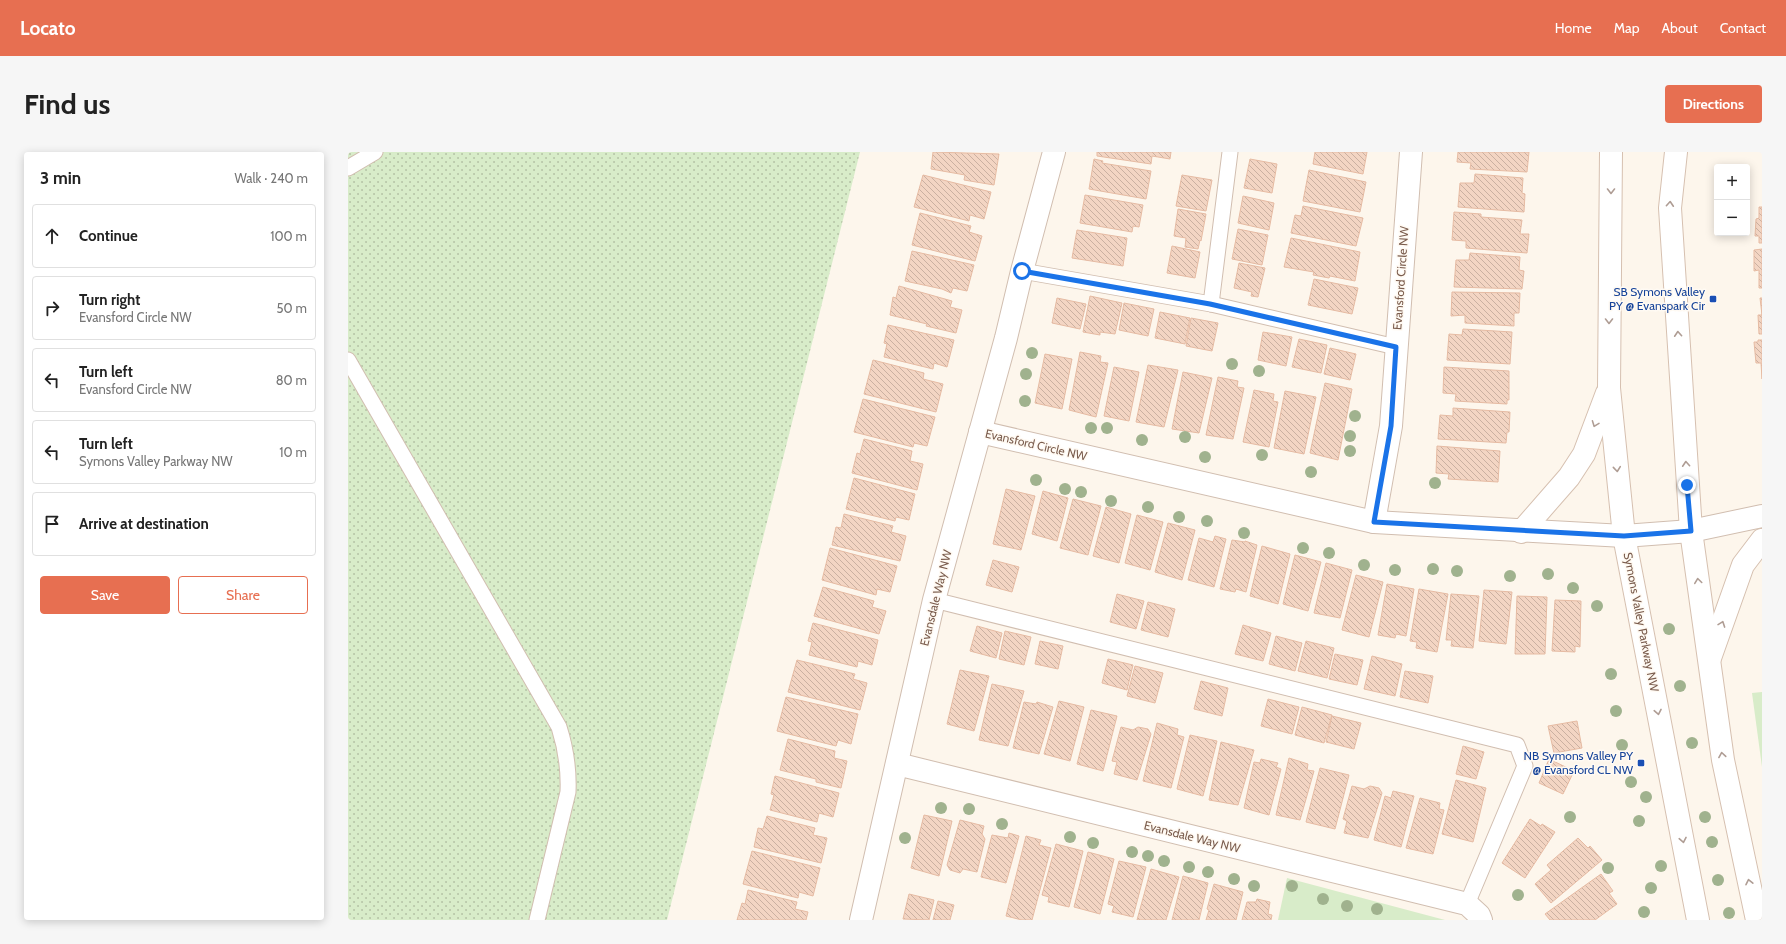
<!DOCTYPE html>
<meta charset="utf-8">
<style>
body{margin:0;font-family:Cabin,sans-serif;background:#f6f6f6;color:#222}
.controls{position:absolute;right:12px;top:12px;display:grid;overflow:hidden;border-radius:4px;box-shadow:0 2px 10px #0003}
.controls button{width:36px;height:36px;display:grid;place-items:center;padding:0;border:0;border-bottom:1px solid #e0e0e0;background:#fff;color:#222;font:20px sans-serif}
.stop{position:absolute;width:12px;height:12px;margin:-9px;border:3px solid #1a73e8;border-radius:50%;background:#fff}
.stop.end{background:#1a73e8;border-color:#fff;box-shadow:0 1px 4px #0008}
.list{margin:0;padding:0;list-style:none}
h2{display:flex;justify-content:space-between;align-items:center;height:52px;margin:0;padding:0 16px;font-size:17px}
h2 small{font-size:13px;font-weight:400;color:#767676}
.list li{display:grid;grid-template-columns:26px 1fr auto;gap:12px;align-items:center;box-sizing:border-box;height:64px;margin:0 8px 8px;padding:0 8px;border:1px solid #e0e0e0;border-radius:4px}
.list b{display:block;font-size:15px;white-space:nowrap}
.list p{margin:0;font-size:13px;white-space:nowrap;color:#767676}
.list em{font-size:13px;font-style:normal;color:#767676}
.actions{display:flex;gap:8px;padding:12px 16px}
.actions a{flex:1;padding:9px 0;border:1px solid #e76f51;border-radius:4px;text-align:center;font-size:14px;color:#e76f51}
.actions .main{background:#e76f51;color:#fff}
.icon{flex:none;width:22px;height:22px;fill:none;stroke:currentColor;stroke-width:2;stroke-linecap:round;stroke-linejoin:round}
.map{position:relative;flex:none;width:1414px;height:768px;overflow:hidden;border-radius:4px}
header{display:flex;align-items:center;gap:24px;box-sizing:border-box;height:56px;padding:0 20px;background:#e76f51;color:#fff}
header strong{font-size:19px}
nav{display:flex;gap:22px;margin-inline-start:auto;font-size:14px}
.intro{display:flex;align-items:center;justify-content:space-between;box-sizing:border-box;height:96px;padding:0 24px}
h1{margin:0;font-size:28px}
.button{padding:10px 18px;border-radius:4px;background:#e76f51;color:#fff;font-size:14px;font-weight:700}
main{display:flex;gap:24px;padding:0 24px}
aside{flex:1;background:#fff;border-radius:4px;box-shadow:0 2px 10px #0003}
.map>svg:first-child{display:block}
</style>
<header>
<strong>Locato</strong>
<nav><a>Home</a><a>Map</a><a>About</a><a>Contact</a></nav>
</header>
<div class="intro"><h1>Find us</h1><a class="button">Directions</a></div>
<main>
<aside>
<h2>3 min<small>Walk · 240 m</small></h2>
<ul class="list">
<li><svg class="icon" aria-label="ahead" viewBox="0 0 24 24"><path d="M12 20V5M6 11l6-6 6 6"/></svg><div><b>Continue</b></div><em>100 m</em></li>
<li><svg class="icon" aria-label="right" viewBox="0 0 24 24"><path d="M7 20v-9h11M14 6l5 5-5 5"/></svg><div><b>Turn right</b><p>Evansford Circle NW</p></div><em>50 m</em></li>
<li><svg class="icon" aria-label="left" viewBox="0 0 24 24"><path d="M17 20v-9H6M10 6l-5 5 5 5"/></svg><div><b>Turn left</b><p>Evansford Circle NW</p></div><em>80 m</em></li>
<li><svg class="icon" aria-label="left" viewBox="0 0 24 24"><path d="M17 20v-9H6M10 6l-5 5 5 5"/></svg><div><b>Turn left</b><p>Symons Valley Parkway NW</p></div><em>10 m</em></li>
<li><svg class="icon" aria-label="arrive" viewBox="0 0 24 24"><path d="M6 21V4h12l-3 4 3 4H6"/></svg><div><b>Arrive at destination</b></div></li>
</ul>
<div class="actions"><a class="main">Save</a><a>Share</a></div>
</aside>
<div class="map">
<svg width="1414" height="768" viewBox="0 0 1414 768">
<defs>
<pattern id="grass-dots" width="8" height="8" patternUnits="userSpaceOnUse"><rect width="8" height="8" fill="#d8ecc9"/><path d="M2 2h.1M6 6h.1" fill="none" stroke="#b4c2a5" stroke-width="1.8" stroke-linecap="round"/></pattern>
<pattern id="building-back-hatch" width="6" height="6" patternUnits="userSpaceOnUse"><rect width="6" height="6" fill="#f3d5c3"/><path d="M-1 5l2 2M0 0l6 6M5-1l2 2" fill="none" stroke="#cab0a1"/></pattern>
</defs>
<rect width="100%" height="100%" fill="#fdf6ec"/>
<polygon fill="url(#grass-dots)" points="0,0 512,0 319,768 0,768"/>
<g fill="#d8ecc9">
<polygon points="1414,540 1414,615 1404,541"/>
<polygon points="939,726 1097,768 930,768"/>
</g>
<g fill="url(#building-back-hatch)" stroke="#e6bba3">
<polygon points="585,0 651,2 646,33 616,28 617,23 583,17"/>
<polygon points="749,0 823,0 822,7 804,4 803,12 749,4"/>
<polygon points="967,0 1019,0 1015,22 965,12"/>
<polygon points="1110,0 1181,0 1179,20 1122,17 1123,11 1109,10"/>
<polygon points="746,7 755,9 754,11 803,19 798,47 741,37"/>
<polygon points="902,7 929,12 924,41 896,36"/>
<polygon points="961,18 1018,30 1012,60 955,49"/>
<polygon points="1127,22 1175,26 1174,41 1177,42 1176,60 1110,55 1112,31 1126,31"/>
<polygon points="575,23 643,40 636,67 622,63 621,69 566,55"/>
<polygon points="834,23 864,28 858,59 828,54"/>
<polygon points="737,43 795,53 791,75 785,74 784,80 732,71"/>
<polygon points="895,44 926,51 921,78 890,71"/>
<polygon points="955,54 1015,66 1008,94 943,81 947,63 953,64"/>
<polygon points="1411,55 1414,55 1414,91 1411,91 1411,84 1407,84 1408,67 1411,66"/>
<polygon points="830,57 858,62 853,89 852,88 850,97 837,95 838,86 826,84"/>
<polygon points="1106,60 1133,62 1133,65 1174,68 1172,82 1181,82 1179,101 1118,96 1118,89 1104,88"/>
<polygon points="572,61 623,74 621,80 634,84 627,109 564,93"/>
<polygon points="890,77 920,83 914,113 884,107"/>
<polygon points="729,78 779,86 775,114 724,106"/>
<polygon points="943,86 1012,100 1007,129 982,124 981,126 965,123 966,120 936,115"/>
<polygon points="824,94 852,100 847,126 819,121"/>
<polygon points="1414,97 1414,136 1411,136 1411,118 1406,119 1406,98"/>
<polygon points="564,99 626,113 619,139 605,136 603,141 594,137 557,129"/>
<polygon points="1122,101 1172,105 1171,118 1176,119 1174,137 1106,135 1108,108 1121,108"/>
<polygon points="891,111 917,116 910,145 903,144 904,140 886,136"/>
<polygon points="966,127 1010,136 1004,162 960,153"/>
<polygon points="551,134 604,149 602,155 614,158 608,181 578,174 579,172 542,163 545,145 548,146"/>
<polygon points="1104,140 1172,141 1171,161 1166,161 1166,174 1117,171 1117,163 1103,164"/>
<polygon points="742,144 774,151 767,182 752,180 752,183 735,180"/>
<polygon points="709,146 738,152 732,177 704,171"/>
<polygon points="1412,146 1414,146 1414,182 1411,182 1410,163 1414,163"/>
<polygon points="776,151 806,157 800,184 771,178"/>
<polygon points="812,160 842,166 837,192 807,186"/>
<polygon points="843,166 870,171 864,199 838,194"/>
<polygon points="540,173 606,188 599,215 586,211 585,217 536,205 539,192 536,191"/>
<polygon points="1115,177 1164,180 1162,212 1099,208 1101,182 1114,183"/>
<polygon points="915,180 944,185 938,214 910,208"/>
<polygon points="951,187 979,193 973,221 944,215"/>
<polygon points="1410,188 1414,188 1414,227 1413,211 1408,211 1406,190 1410,190"/>
<polygon points="982,196 1008,202 1002,228 976,222"/>
<polygon points="732,200 753,204 752,210 760,211 748,265 721,258"/>
<polygon points="697,202 724,207 714,257 687,251"/>
<polygon points="525,208 576,221 575,227 595,232 588,260 516,242"/>
<polygon points="800,213 830,218 816,275 788,270"/>
<polygon points="766,215 791,220 781,269 756,264"/>
<polygon points="1096,215 1161,219 1161,248 1159,248 1159,252 1107,249 1108,242 1095,241"/>
<polygon points="835,220 864,226 851,281 824,277"/>
<polygon points="870,225 890,229 889,235 896,236 885,287 858,283"/>
<polygon points="977,231 1004,237 990,308 962,301"/>
<polygon points="906,238 926,242 925,249 930,250 921,295 895,290"/>
<polygon points="937,239 968,245 956,302 926,296"/>
<polygon points="515,247 587,265 579,294 566,291 565,295 506,280"/>
<polygon points="1105,256 1162,260 1161,280 1159,280 1158,291 1090,287 1092,263 1105,264"/>
<polygon points="516,287 564,299 562,309 575,312 569,338 504,321 509,301 512,302"/>
<polygon points="1089,294 1152,299 1150,330 1100,327 1101,322 1088,321"/>
<polygon points="506,326 567,342 561,368 548,365 547,369 498,357"/>
<polygon points="658,337 687,344 673,398 645,392"/>
<polygon points="695,339 720,346 709,389 684,382"/>
<polygon points="725,347 753,354 740,403 712,396"/>
<polygon points="758,355 783,362 771,411 745,404"/>
<polygon points="496,362 545,374 543,380 558,384 552,409 484,393 488,375 493,376"/>
<polygon points="789,363 815,370 802,418 777,411"/>
<polygon points="820,371 847,378 834,428 807,420"/>
<polygon points="867,384 878,387 866,435 840,428 851,386 865,390"/>
<polygon points="884,388 897,390 897,389 909,393 898,440 888,437 887,440 872,437"/>
<polygon points="914,394 942,402 930,452 902,444"/>
<polygon points="482,396 549,414 542,440 529,437 528,443 474,428"/>
<polygon points="947,403 973,410 960,459 935,452"/>
<polygon points="645,408 671,415 664,440 638,433"/>
<polygon points="978,411 1004,418 992,466 966,461"/>
<polygon points="1008,423 1035,430 1021,485 994,478"/>
<polygon points="1039,432 1066,437 1058,484 1048,482 1047,486 1030,483"/>
<polygon points="475,435 526,449 524,455 538,459 531,482 466,464"/>
<polygon points="1071,437 1100,442 1089,500 1068,496 1069,490 1062,489"/>
<polygon points="1136,438 1164,440 1158,492 1131,489"/>
<polygon points="769,442 796,449 788,477 762,470"/>
<polygon points="1103,442 1131,444 1125,496 1103,494 1104,488 1098,488"/>
<polygon points="1169,444 1199,445 1197,502 1167,502"/>
<polygon points="1207,448 1233,449 1232,495 1227,494 1227,500 1204,499"/>
<polygon points="800,450 827,457 820,485 793,478"/>
<polygon points="465,471 530,488 524,513 510,509 509,515 461,503 464,490 460,489"/>
<polygon points="895,473 923,481 915,509 887,502"/>
<polygon points="629,474 654,481 648,506 622,499"/>
<polygon points="657,479 683,485 676,513 651,507"/>
<polygon points="928,484 954,491 947,519 921,512"/>
<polygon points="692,489 715,494 710,517 687,512"/>
<polygon points="958,489 986,496 979,526 950,519"/>
<polygon points="987,502 1015,508 1009,533 981,527"/>
<polygon points="1024,504 1054,512 1047,544 1016,537"/>
<polygon points="760,507 785,513 779,538 754,531"/>
<polygon points="449,508 507,522 505,527 519,531 512,558 440,540"/>
<polygon points="787,514 815,521 807,551 779,544"/>
<polygon points="612,518 641,524 626,579 599,572"/>
<polygon points="1057,519 1085,524 1080,551 1052,545"/>
<polygon points="853,529 880,536 874,564 846,557"/>
<polygon points="644,532 676,539 660,594 631,588"/>
<polygon points="438,545 510,562 503,592 490,588 488,594 429,579"/>
<polygon points="920,547 951,555 944,582 913,574"/>
<polygon points="711,549 736,555 722,609 696,602"/>
<polygon points="676,550 688,552 689,550 705,555 691,602 665,596"/>
<polygon points="954,555 984,563 976,591 947,583"/>
<polygon points="743,558 769,564 755,619 729,612"/>
<polygon points="984,564 1013,571 1006,597 978,590"/>
<polygon points="1229,569 1234,596 1206,601 1200,574"/>
<polygon points="809,571 830,577 829,583 836,585 823,636 795,629"/>
<polygon points="773,575 785,578 790,575 800,577 803,582 789,628 766,622 769,610 764,609"/>
<polygon points="842,583 869,589 855,644 829,637"/>
<polygon points="440,587 487,599 486,606 499,609 493,636 468,630 468,627 432,618"/>
<polygon points="873,590 906,598 890,653 861,648"/>
<polygon points="1115,594 1136,600 1128,627 1108,622"/>
<polygon points="941,606 960,612 959,618 966,619 952,668 928,663"/>
<polygon points="913,607 930,611 928,615 933,617 921,663 896,656 906,610 912,611"/>
<polygon points="1201,607 1226,619 1215,642 1191,631"/>
<polygon points="972,616 1001,623 987,677 958,670"/>
<polygon points="427,624 491,641 485,665 471,661 469,670 422,658 426,643 423,642"/>
<polygon points="1108,628 1138,636 1125,690 1094,682"/>
<polygon points="1004,634 1016,637 1022,634 1031,636 1034,641 1020,686 996,681 999,669 995,667"/>
<polygon points="1045,639 1066,644 1053,695 1026,688 1037,644 1043,646"/>
<polygon points="1072,646 1092,651 1091,657 1096,658 1085,702 1058,696"/>
<polygon points="576,663 604,669 591,724 563,716"/>
<polygon points="419,664 467,676 465,683 479,686 473,711 406,695 410,676 415,677"/>
<polygon points="1182,667 1193,674 1194,672 1207,680 1177,726 1154,711"/>
<polygon points="612,668 636,674 634,682 637,687 629,720 615,717 612,721 602,718 599,713"/>
<polygon points="661,681 671,684 658,731 633,725 644,683 660,686"/>
<polygon points="678,684 693,688 691,693 703,696 684,768 674,768 658,764"/>
<polygon points="1230,686 1240,696 1242,694 1254,708 1203,751 1187,732 1203,718 1199,713"/>
<polygon points="708,692 735,699 721,755 700,750 701,745 694,743"/>
<polygon points="404,699 472,716 465,744 451,740 450,746 395,732"/>
<polygon points="740,700 766,707 752,762 726,755"/>
<polygon points="771,709 798,715 785,765 764,760 766,754 760,752"/>
<polygon points="803,717 831,725 818,768 789,768"/>
<polygon points="1253,722 1265,739 1261,741 1269,752 1247,768 1202,768 1197,762"/>
<polygon points="835,724 860,731 851,768 824,768"/>
<polygon points="866,732 895,740 888,768 858,768 861,758 859,757"/>
<polygon points="400,738 449,750 447,757 460,760 458,768 389,768 394,751 397,752"/>
<polygon points="561,742 586,748 581,768 555,767"/>
<polygon points="909,747 922,750 920,762 924,763 923,768 894,768 899,750 908,750"/>
<polygon points="590,749 606,753 602,768 585,768"/>
</g>
<g fill="none" stroke-linecap="round" stroke-linejoin="round">
<g stroke="#d1beb0" stroke-width="17">
<g id="service">
<polyline points="0,16 27,0"/>
<polyline points="674,119 863,152 1048,195"/>
<polyline points="863,152 882,0"/>
<path d="M0,208L211,575C218,597 221,617 220,640L189,768"/>
<polyline points="586,448 1169,593 1177,614 1119,752"/>
</g>
</g>
<g stroke="#d1beb0" stroke-width="24">
<g id="minor">
<polyline points="632,280 1026,370 1276,384 1343,379 1414,364"/>
<polyline points="1026,370 1043,274 1063,0"/>
<polyline points="549,612 1119,752 1131,763 1133,768"/>
<polyline points="513,768 586,448 658,186 674,119 706,0"/>
</g>
</g>
<g stroke="#d6c0b0" stroke-width="24">
<g id="secondary">
<polyline points="1263,0 1261,236 1276,384 1350,768"/>
<polyline points="1328,0 1322,56 1343,379 1375,608 1409,768"/>
<polyline points="1173,380 1221,325 1236,302 1259,241"/>
<polyline points="1362,506 1395,413 1414,388"/>
</g>
</g>
<use href="#service" stroke="#fff" stroke-width="15"/>
<use href="#minor" stroke="#fff" stroke-width="22"/>
<use href="#secondary" stroke="#fff" stroke-width="22"/>
</g>
<g fill="#a0b28e">
<circle cx="684" cy="201" r="6"/>
<circle cx="884" cy="212" r="6"/>
<circle cx="911" cy="219" r="6"/>
<circle cx="678" cy="222" r="6"/>
<circle cx="677" cy="249" r="6"/>
<circle cx="1007" cy="264" r="6"/>
<circle cx="743" cy="276" r="6"/>
<circle cx="759" cy="276" r="6"/>
<circle cx="1002" cy="284" r="6"/>
<circle cx="837" cy="285" r="6"/>
<circle cx="794" cy="288" r="6"/>
<circle cx="1002" cy="299" r="6"/>
<circle cx="914" cy="303" r="6"/>
<circle cx="857" cy="305" r="6"/>
<circle cx="963" cy="320" r="6"/>
<circle cx="688" cy="328" r="6"/>
<circle cx="1087" cy="331" r="6"/>
<circle cx="717" cy="337" r="6"/>
<circle cx="733" cy="340" r="6"/>
<circle cx="763" cy="349" r="6"/>
<circle cx="800" cy="355" r="6"/>
<circle cx="831" cy="365" r="6"/>
<circle cx="859" cy="369" r="6"/>
<circle cx="896" cy="381" r="6"/>
<circle cx="955" cy="396" r="6"/>
<circle cx="981" cy="401" r="6"/>
<circle cx="1016" cy="413" r="6"/>
<circle cx="1085" cy="417" r="6"/>
<circle cx="1047" cy="418" r="6"/>
<circle cx="1109" cy="419" r="6"/>
<circle cx="1200" cy="422" r="6"/>
<circle cx="1162" cy="424" r="6"/>
<circle cx="1225" cy="436" r="6"/>
<circle cx="1249" cy="454" r="6"/>
<circle cx="1321" cy="477" r="6"/>
<circle cx="1263" cy="522" r="6"/>
<circle cx="1332" cy="534" r="6"/>
<circle cx="1268" cy="559" r="6"/>
<circle cx="1344" cy="591" r="6"/>
<circle cx="1274" cy="593" r="6"/>
<circle cx="1283" cy="630" r="6"/>
<circle cx="1298" cy="645" r="6"/>
<circle cx="593" cy="656" r="6"/>
<circle cx="621" cy="657" r="6"/>
<circle cx="1222" cy="665" r="6"/>
<circle cx="1357" cy="665" r="6"/>
<circle cx="1291" cy="669" r="6"/>
<circle cx="654" cy="672" r="6"/>
<circle cx="722" cy="685" r="6"/>
<circle cx="557" cy="686" r="6"/>
<circle cx="1364" cy="690" r="6"/>
<circle cx="745" cy="691" r="6"/>
<circle cx="784" cy="700" r="6"/>
<circle cx="800" cy="704" r="6"/>
<circle cx="816" cy="709" r="6"/>
<circle cx="1313" cy="714" r="6"/>
<circle cx="841" cy="715" r="6"/>
<circle cx="1260" cy="716" r="6"/>
<circle cx="860" cy="720" r="6"/>
<circle cx="886" cy="727" r="6"/>
<circle cx="1370" cy="728" r="6"/>
<circle cx="906" cy="734" r="6"/>
<circle cx="944" cy="734" r="6"/>
<circle cx="1303" cy="736" r="6"/>
<circle cx="1170" cy="743" r="6"/>
<circle cx="975" cy="747" r="6"/>
<circle cx="999" cy="754" r="6"/>
<circle cx="1029" cy="757" r="6"/>
<circle cx="1296" cy="760" r="6"/>
<circle cx="1381" cy="761" r="6"/>
</g>
<defs><path id="oneway-chevron" d="M-2-3.5L2.5 0L-2 3.5" fill="none" stroke-width="1.6" stroke-linecap="round" stroke-linejoin="round"/></defs>
<g stroke="#af9d94">
<use href="#oneway-chevron" transform="translate(1263 39) rotate(90)"/>
<use href="#oneway-chevron" transform="translate(1322 52) rotate(-86)"/>
<use href="#oneway-chevron" transform="translate(1261 169) rotate(90)"/>
<use href="#oneway-chevron" transform="translate(1330 182) rotate(-94)"/>
<use href="#oneway-chevron" transform="translate(1247 272) rotate(111)"/>
<use href="#oneway-chevron" transform="translate(1338 312) rotate(-94)"/>
<use href="#oneway-chevron" transform="translate(1269 317) rotate(84)"/>
<use href="#oneway-chevron" transform="translate(1350 429) rotate(-98)"/>
<use href="#oneway-chevron" transform="translate(1374 472) rotate(-70)"/>
<use href="#oneway-chevron" transform="translate(1310 560) rotate(79)"/>
<use href="#oneway-chevron" transform="translate(1374 603) rotate(-99)"/>
<use href="#oneway-chevron" transform="translate(1335 688) rotate(79)"/>
<use href="#oneway-chevron" transform="translate(1401 730) rotate(-102)"/>
</g>
<g fill="none" stroke-linecap="round" stroke-linejoin="round">
<polyline stroke="#1a73e8" stroke-width="5" points="674,119 862,152 1048,195 1043,274 1026,370 1276,384 1343,379 1339,333"/>
</g>
<g fill="#1a4fb4" stroke="#fffaf3" stroke-width="1.5">
<rect x="1361" y="143" width="8" height="8" rx="2"/>
<rect x="1289" y="607" width="8" height="8" rx="2"/>
</g>
<g text-anchor="middle" stroke-width="3" stroke-linejoin="round" paint-order="stroke">
<g font-size="12" fill="#7a5c4d" stroke="#fffaf3">
<text transform="translate(1053 126) rotate(-86)" y="4">Evansford Circle NW</text>
<text transform="translate(688 293) rotate(13)" y="4">Evansford Circle NW</text>
<text transform="translate(588 446) rotate(-76)" y="4">Evansdale Way NW</text>
<text transform="translate(1293 470) rotate(79)" y="4">Symons Valley Parkway NW</text>
<text transform="translate(844 685) rotate(14)" y="4">Evansdale Way NW</text>
</g>
<g font-size="12" fill="#164399" stroke="#fffaf3" text-anchor="end">
<text x="1357" y="144">SB Symons Valley<tspan x="1357" dy="14">PY @ Evanspark Cir</tspan></text>
<text x="1285" y="608">NB Symons Valley PY<tspan x="1285" dy="14">@ Evansford CL NW</tspan></text>
</g>
</g>
</svg>
<div class="controls">
<button>+</button>
<button>−</button>
</div>
<div class="stop" style="left:674px;top:119px"></div>
<div class="stop end" style="left:1339px;top:333px"></div>
</div>
</main>
